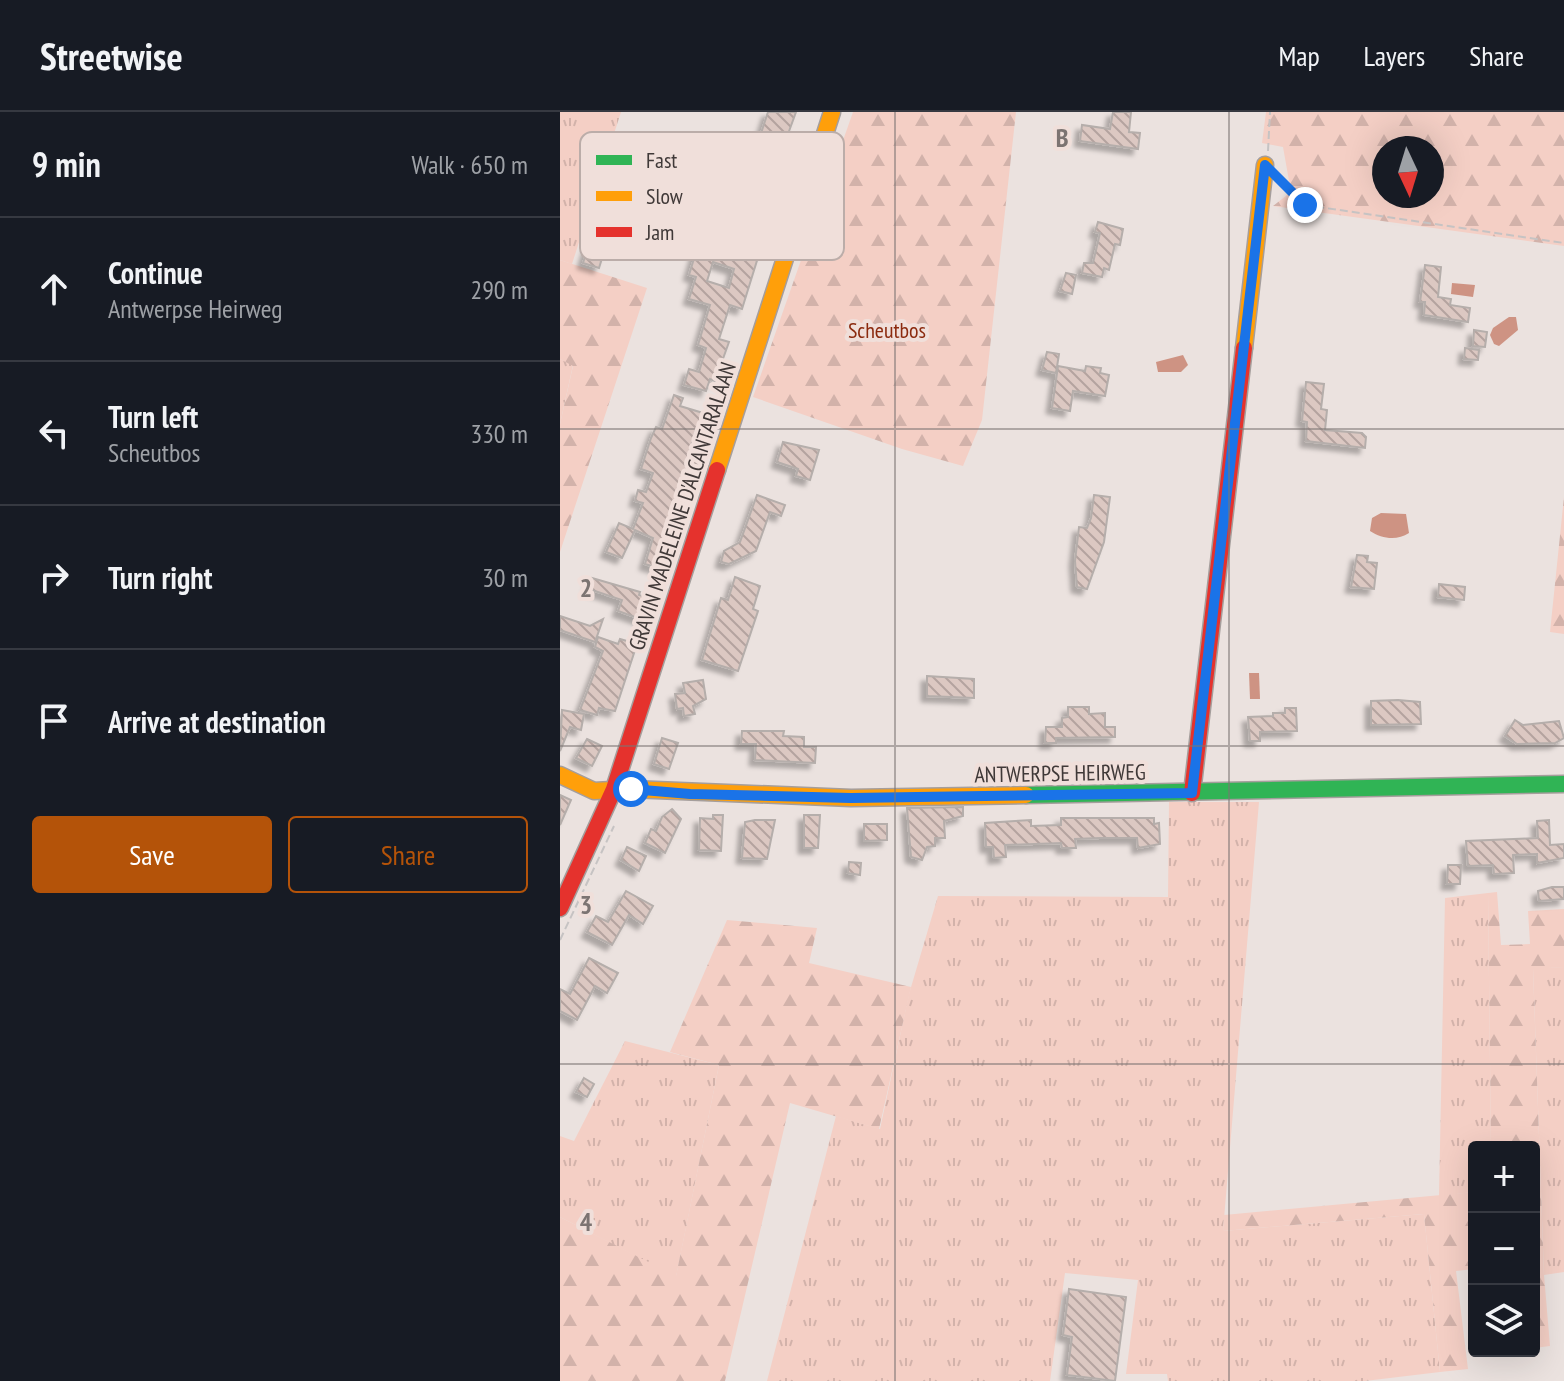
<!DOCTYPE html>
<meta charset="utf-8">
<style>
body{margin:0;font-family:"PT Sans Narrow",sans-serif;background:#242831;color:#f1f3f6}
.controls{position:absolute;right:24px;bottom:24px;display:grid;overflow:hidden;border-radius:8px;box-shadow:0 8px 32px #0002}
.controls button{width:72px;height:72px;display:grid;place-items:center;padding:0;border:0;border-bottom:2px solid #363941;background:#171b24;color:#f1f3f6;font:40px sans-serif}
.compass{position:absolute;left:812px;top:24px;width:72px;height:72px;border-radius:50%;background:#171b24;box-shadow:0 8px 32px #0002;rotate:176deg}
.stop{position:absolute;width:24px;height:24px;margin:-18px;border:6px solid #1a73e8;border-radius:50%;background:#fff}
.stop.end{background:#1a73e8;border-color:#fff;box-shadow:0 2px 8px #0008}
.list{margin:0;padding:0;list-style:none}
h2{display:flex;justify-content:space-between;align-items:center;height:104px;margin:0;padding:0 32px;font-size:34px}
h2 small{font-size:26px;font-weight:400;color:#9ea1a6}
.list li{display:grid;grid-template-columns:52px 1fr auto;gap:24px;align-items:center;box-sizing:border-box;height:144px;padding:0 32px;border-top:2px solid #363941}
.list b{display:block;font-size:30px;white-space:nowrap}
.list p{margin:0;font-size:26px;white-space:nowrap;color:#9ea1a6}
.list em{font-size:26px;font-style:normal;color:#9ea1a6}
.actions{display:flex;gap:16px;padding:24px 32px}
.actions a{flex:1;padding:18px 0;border:2px solid #b45309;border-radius:8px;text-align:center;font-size:28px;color:#b45309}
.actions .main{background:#b45309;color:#fff}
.icon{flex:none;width:44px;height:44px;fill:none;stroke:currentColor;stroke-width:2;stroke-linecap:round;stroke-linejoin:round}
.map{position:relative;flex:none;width:1004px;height:1269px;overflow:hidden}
header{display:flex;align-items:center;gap:48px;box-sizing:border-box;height:112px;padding:0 40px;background:#171b24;border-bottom:2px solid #363941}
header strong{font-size:38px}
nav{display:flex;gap:44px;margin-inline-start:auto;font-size:28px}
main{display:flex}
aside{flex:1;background:#171b24}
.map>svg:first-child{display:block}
</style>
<header>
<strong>Streetwise</strong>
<nav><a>Map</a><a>Layers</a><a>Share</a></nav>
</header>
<main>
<aside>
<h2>9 min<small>Walk · 650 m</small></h2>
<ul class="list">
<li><svg class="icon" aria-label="ahead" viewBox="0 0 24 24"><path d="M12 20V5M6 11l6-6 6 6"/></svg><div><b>Continue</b><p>Antwerpse Heirweg</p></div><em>290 m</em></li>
<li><svg class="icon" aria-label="left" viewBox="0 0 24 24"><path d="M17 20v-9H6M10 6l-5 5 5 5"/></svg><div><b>Turn left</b><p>Scheutbos</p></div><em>330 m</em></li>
<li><svg class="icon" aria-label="right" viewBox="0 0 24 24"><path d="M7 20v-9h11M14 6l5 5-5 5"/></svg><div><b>Turn right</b></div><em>30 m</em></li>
<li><svg class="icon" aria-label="arrive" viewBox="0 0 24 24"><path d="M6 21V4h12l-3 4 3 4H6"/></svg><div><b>Arrive at destination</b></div></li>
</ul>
<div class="actions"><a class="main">Save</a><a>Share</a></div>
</aside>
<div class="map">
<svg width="1004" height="1269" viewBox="0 0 1004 1269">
<defs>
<pattern id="grass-tufts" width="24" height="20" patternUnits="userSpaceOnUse" patternTransform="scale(2)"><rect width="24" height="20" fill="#f4cfc5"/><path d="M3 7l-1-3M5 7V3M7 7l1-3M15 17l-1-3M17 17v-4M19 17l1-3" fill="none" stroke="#d2b2aa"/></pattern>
<pattern id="forest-firs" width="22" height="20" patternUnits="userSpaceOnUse" patternTransform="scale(2)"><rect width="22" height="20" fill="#f4cfc5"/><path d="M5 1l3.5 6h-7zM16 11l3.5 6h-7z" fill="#d2b2aa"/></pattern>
<pattern id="building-back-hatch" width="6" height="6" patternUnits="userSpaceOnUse" patternTransform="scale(2)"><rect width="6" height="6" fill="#dcc8c2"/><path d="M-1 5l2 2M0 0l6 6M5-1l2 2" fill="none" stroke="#b4a39f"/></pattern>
<filter id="shadow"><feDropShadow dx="-5.5" dy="5.5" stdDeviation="2" flood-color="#0004"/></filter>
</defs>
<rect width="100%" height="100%" fill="#ebe2df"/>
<g fill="url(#grass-tufts)">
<polygon points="0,0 61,0 12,152 0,148"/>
<polygon points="0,247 13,253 0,312"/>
<polygon points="609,690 699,690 663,1119 864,1102 880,1260 805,1269 608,1269 607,1262 566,1262 578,1168 505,1161 490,1269 207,1269 276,1004 320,1017 349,882 378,784 608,785"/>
<polygon points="928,781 931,1035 914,1035 914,1080 879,1084 885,786"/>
<polygon points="1004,855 1004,1160 984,1163 973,856"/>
<polygon points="65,929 159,953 116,1165 0,1105 0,1024 14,1029"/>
</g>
<g fill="url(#forest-firs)" fill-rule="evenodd">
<polygon points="293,0 456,0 422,308 403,354 342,337 193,285"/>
<path d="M706,0H1004V134L713,94L731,80L723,35L702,31ZM824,36H872V84H824Z"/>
<polygon points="0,148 87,176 0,440 0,312 13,254 0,247"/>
<polygon points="1004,385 1004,522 990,520"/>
<polygon points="937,780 941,833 970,832 968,799 1004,797 1004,855 973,857 984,1163 990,1234 974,1236 974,1035 931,1035 928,781"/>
<polygon points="167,808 257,816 249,851 351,875 319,1017 230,991 165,1269 0,1269 0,1105 116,1164 159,953 110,940"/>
<polygon points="914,1080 914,1157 896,1159 908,1257 880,1260 864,1102 663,1119 664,1103"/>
</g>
<g fill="#ce9383">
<polygon points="892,171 915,173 913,185 891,182"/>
<polygon points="949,205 956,205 958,218 939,234 934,232 930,223 933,216"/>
<polygon points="623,243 628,253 621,260 598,260 596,250"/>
<path d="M821,401L846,402L849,421C837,429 822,427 810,419L812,406Z"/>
<polygon points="689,561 699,561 700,587 690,587"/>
</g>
<g fill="url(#building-back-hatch)" stroke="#b5aeab" stroke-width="2" fill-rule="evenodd" filter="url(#shadow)">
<polygon points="208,0 236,0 228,22 216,32 209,55 224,60 219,75 187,64"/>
<polygon points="553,0 571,0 569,20 580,21 578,37 520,29 522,13 550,17"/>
<polygon points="47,75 63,79 39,156 23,151"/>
<path d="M174,85L213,97L182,197L170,193L159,227L169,230L155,269L150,267L146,279L124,273L129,257L139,260L146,236L138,233L150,193L129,187L136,165L129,163L136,140L121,135L125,123L139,128L142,118L155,122L197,113L168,104ZM153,150L174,157L169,176L147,169Z"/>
<polygon points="538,110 563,117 560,133 555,132 549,158 544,156 542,165 522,161 524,151 533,151 540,121 535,120"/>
<polygon points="865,153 881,155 878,185 891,187 890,193 910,196 908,210 864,203 865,190 860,190"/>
<polygon points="506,161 516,163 512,182 500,179"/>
<polygon points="914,218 927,220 925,235 913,234"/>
<polygon points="905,236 919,238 918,248 904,247"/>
<polygon points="487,240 499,242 496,261 482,258"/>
<polygon points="498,254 525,259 526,254 541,256 540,261 549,263 545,284 513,279 510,299 492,296"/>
<polygon points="746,270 764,272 761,297 767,298 765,318 802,321 806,325 805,336 746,329 747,310 742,309"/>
<polygon points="114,283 123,286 120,294 143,301 141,306 148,307 144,320 136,317 130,337 142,341 101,457 85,452 93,426 75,418 62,446 46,440 59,411 73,417 83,391 75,389 78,378 86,380 93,361 81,357 91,326 96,315 102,317"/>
<polygon points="223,330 259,338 250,368 236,364 238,357 217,350"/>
<polygon points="197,383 225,393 221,404 210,400 196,439 169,452 161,450 164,439 180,430"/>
<polygon points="534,383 550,385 544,430 527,477 517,475 515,449 519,415 527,416 531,406"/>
<polygon points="797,443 808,444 807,450 817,451 814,477 791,475"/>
<polygon points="175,465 200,474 193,497 198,499 178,559 142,548 161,486 168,488"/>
<polygon points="32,466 80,480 79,483 93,488 86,509 58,499 62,488 29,477"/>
<polygon points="879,472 905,475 904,488 878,485"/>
<polygon points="0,504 30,514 43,507 35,530 0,518"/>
<polygon points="38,525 58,532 60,527 77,532 55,599 39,596 37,603 20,598 43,539 35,535"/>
<polygon points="367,564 414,567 414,586 367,584"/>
<polygon points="143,568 146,587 133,594 135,602 124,604 123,596 117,597 115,582 125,581 123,571"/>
<polygon points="838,588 860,590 861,612 811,613 811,589"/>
<polygon points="508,595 529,595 529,602 545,601 545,615 555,615 555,625 496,626 496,631 485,631 486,615 502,615 502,606 508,605"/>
<polygon points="725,596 736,596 737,619 700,620 700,629 690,629 688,605 713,604 713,601 725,601"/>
<polygon points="2,598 24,602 21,618 10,615 0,639"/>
<polygon points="955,608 963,613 999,609 1004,626 995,631 957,632 945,624"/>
<polygon points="182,619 224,619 223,624 244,625 244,635 256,635 255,651 195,648 196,632 181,632"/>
<polygon points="102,626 118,631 109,657 94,652"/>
<polygon points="27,627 42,634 32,654 16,646"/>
<polygon points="0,683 11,688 0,713"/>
<polygon points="403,695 403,704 384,709 385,726 375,726 375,734 367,735 362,748 351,745 347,696"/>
<polygon points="112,697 121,707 105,741 85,731 91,717 96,719 102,705"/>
<polygon points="153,703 163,703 161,739 139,738 140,706 153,707"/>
<polygon points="244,703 260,703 258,736 244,736"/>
<polygon points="501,706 594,706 594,712 599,711 600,732 578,736 577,726 540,726 515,727 516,736 502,736 501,731 445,733 446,745 434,746 433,735 426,735 425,711 471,708 471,714 501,713"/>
<polygon points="195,708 215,708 207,747 182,746 185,710"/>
<polygon points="989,708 990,733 1004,732 1004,746 977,751 977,742 953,743 954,761 934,762 933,753 908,754 906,729 978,726 977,709"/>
<polygon points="304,712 327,712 327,728 304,729"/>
<polygon points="67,735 86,744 79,759 61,748"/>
<polygon points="289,750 301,751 300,763 288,761"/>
<polygon points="888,753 901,753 900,772 887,772"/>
<polygon points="992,775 1004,775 1004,787 979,789 978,779"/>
<polygon points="66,779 93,794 83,812 69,803 52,833 27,820 36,804 48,810"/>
<polygon points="29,846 58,861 47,881 35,874 17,908 0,899 0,877 10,882"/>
<polygon points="24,966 34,972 27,985 16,980"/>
<polygon points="509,1177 566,1185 555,1269 507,1263 512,1225 503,1223"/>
</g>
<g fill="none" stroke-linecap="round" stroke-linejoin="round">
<g stroke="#a59e9c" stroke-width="19">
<polyline id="fast" points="466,683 1004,672"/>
</g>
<g stroke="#a59e9c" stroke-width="19">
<g id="slow">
<polyline points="684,236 705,53"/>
<polyline points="157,358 272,0"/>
<polyline points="0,663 34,679 71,677 291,686 466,683"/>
</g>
</g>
<g stroke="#a59e9c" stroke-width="19">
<g id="jam">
<polyline points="632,681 684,236"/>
<polyline points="0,796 54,677 157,358"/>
</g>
</g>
<g stroke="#c6c3c3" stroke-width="2" stroke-dasharray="8 4" stroke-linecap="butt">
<polyline points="708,39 710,0"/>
<polyline points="719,67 745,93 1004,131"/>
<polyline points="0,828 54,714"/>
</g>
<use href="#fast" stroke="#30b455" stroke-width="16"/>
<use href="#slow" stroke="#ff9f0a" stroke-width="16"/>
<use href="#jam" stroke="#e5322d" stroke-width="16"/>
</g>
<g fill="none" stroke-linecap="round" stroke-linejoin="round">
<polyline stroke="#1a73e8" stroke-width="10" points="71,677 130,682 291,686 632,681 705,53 745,93"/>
</g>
<path fill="none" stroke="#7c7472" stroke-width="2" stroke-opacity="0.55" d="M335,0V1269M669,0V1269M0,317H1004M0,634H1004M0,952H1004"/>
<g text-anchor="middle" stroke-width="8" stroke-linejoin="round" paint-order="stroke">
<g font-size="22" fill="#8b2a0e" stroke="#f0dfda">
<text x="327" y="226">Scheutbos</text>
</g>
<g font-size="22" fill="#403938" stroke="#f0dfda">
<text transform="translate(122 394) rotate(-72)" y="8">GRAVIN MADELEINE D'ALCANTARALAAN</text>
<text transform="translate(500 661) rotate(-1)" y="8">ANTWERPSE HEIRWEG</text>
</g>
</g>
<rect x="20" y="20" width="264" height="128" rx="12" fill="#f0dfda" stroke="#bbada9" stroke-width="2"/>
<rect x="36" y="43" width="36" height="10" fill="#30b455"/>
<rect x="36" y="79" width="36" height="10" fill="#ff9f0a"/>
<rect x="36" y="115" width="36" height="10" fill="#e5322d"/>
<g font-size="22" fill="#403938">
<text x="86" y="56">Fast</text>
<text x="86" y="92">Slow</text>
<text x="86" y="128">Jam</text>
</g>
<g font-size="26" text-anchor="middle" font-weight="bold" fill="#7c7472" stroke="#f0dfda" stroke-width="8" stroke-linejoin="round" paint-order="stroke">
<text x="502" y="35">B</text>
<text x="26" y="485">2</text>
<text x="26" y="802">3</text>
<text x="26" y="1119">4</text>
</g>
</svg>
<div class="controls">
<button>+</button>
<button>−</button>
<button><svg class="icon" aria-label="layers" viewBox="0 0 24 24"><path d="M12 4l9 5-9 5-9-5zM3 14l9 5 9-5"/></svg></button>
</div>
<svg class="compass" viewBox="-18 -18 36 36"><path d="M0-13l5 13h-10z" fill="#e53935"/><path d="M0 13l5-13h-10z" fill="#9ea1a6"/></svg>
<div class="stop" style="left:71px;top:677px"></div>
<div class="stop end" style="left:745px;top:93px"></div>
</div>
</main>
